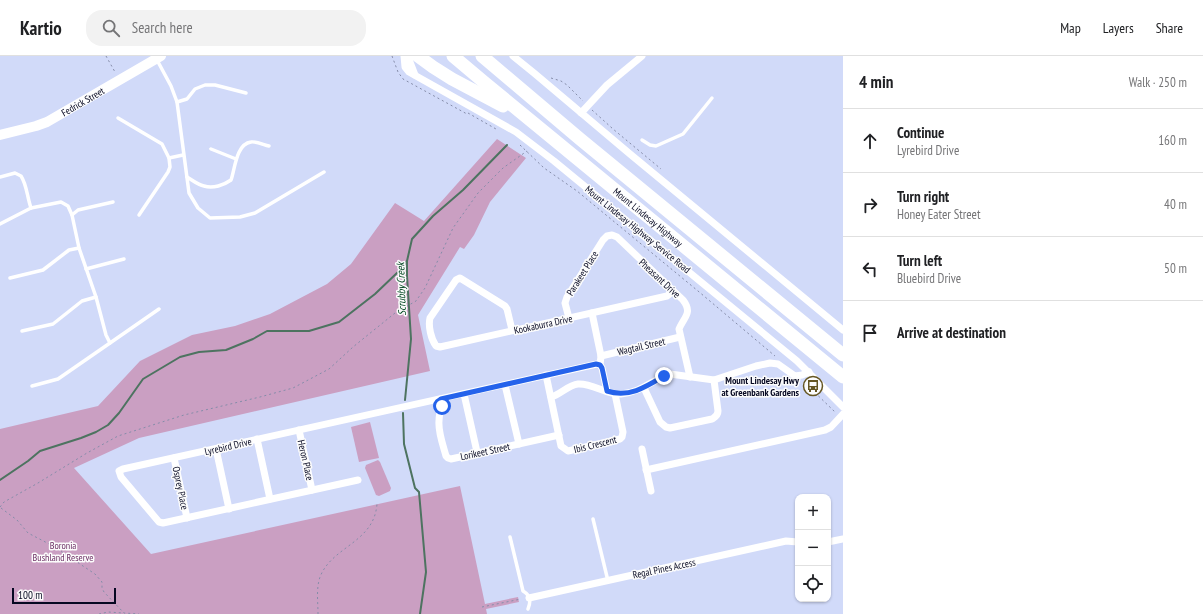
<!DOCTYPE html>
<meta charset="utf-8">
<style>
body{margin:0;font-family:"PT Sans Narrow",sans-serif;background:#f2f2f2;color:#202124}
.controls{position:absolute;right:12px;bottom:12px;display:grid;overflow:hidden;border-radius:8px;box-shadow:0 1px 3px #0004}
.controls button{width:36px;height:36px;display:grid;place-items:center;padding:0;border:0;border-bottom:1px solid #e0e0e0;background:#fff;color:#202124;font:20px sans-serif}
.scale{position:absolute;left:12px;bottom:10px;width:104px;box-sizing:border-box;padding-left:4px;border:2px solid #060822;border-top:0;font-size:11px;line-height:14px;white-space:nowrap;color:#060822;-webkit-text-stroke:3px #fcfcfc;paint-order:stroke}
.stop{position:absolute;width:12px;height:12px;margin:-9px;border:3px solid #2563eb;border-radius:50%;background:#fff}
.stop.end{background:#2563eb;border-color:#fff;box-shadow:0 1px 4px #0008}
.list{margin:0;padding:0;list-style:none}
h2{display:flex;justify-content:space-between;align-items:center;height:52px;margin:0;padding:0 16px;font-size:17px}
h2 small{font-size:13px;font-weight:400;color:#757577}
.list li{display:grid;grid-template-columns:26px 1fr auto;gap:12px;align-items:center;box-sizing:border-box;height:64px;padding:0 16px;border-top:1px solid #e0e0e0}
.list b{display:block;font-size:15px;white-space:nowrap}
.list p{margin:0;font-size:13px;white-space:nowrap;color:#757577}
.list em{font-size:13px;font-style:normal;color:#757577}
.icon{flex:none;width:22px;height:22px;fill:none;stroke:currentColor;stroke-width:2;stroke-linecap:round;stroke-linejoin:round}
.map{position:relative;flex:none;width:843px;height:558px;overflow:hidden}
header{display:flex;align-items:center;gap:24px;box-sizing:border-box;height:56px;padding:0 20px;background:#fff;border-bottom:1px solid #e0e0e0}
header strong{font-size:19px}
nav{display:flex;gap:22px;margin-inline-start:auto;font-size:14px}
.search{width:280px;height:36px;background:#f2f2f2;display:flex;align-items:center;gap:10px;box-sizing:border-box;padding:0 14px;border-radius:16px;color:#757577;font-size:15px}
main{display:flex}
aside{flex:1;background:#fff}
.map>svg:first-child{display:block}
</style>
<header>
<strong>Kartio</strong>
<div class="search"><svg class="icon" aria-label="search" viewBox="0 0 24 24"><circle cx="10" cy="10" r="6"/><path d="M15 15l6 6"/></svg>Search here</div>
<nav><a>Map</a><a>Layers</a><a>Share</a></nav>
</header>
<main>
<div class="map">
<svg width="843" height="558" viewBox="0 0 843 558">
<rect width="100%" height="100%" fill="#d1daf9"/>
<g fill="#ca9fc2">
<polygon points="497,83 526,102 490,146 474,179 464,193 460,191 418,259 430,315 139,382 74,412 151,498 460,430 485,548 518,541 519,546 486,553 487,558 0,558 0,373 98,350 140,305 192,279 235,270 270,258 327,228 351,208 395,147 424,165"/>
<polygon points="370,366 379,402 359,406 351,371"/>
<polygon points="378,404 380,406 391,432 390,435 379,440 376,439 365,412 366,409"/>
</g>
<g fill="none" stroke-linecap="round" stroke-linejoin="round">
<g stroke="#4d7360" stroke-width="2">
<polyline points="405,344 411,283 407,220 407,205 412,183 433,160 463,134 507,89"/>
<polyline points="403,357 404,388 415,432 419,436 426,516 420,558"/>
<polyline points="0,424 28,405 40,395 81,382 96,376 108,369 119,357 143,323 180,301 199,296 226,294 253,283 267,275 309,275 339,266 375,238 398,216 407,205"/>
</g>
<g stroke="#858ca9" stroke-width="1" stroke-dasharray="2 3" stroke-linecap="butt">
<polyline points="106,0 115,16"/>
<polyline points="392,0 398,16 403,23 467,58"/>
<polyline points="551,22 561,25 567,29 583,45"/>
<polyline points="592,54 613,73 661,113"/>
<polyline points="468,57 496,73"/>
<polyline points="520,89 544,112 577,135 698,235 775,300"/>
<polyline points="804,326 835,356"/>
<polyline points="0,451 4,446 38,427 87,397 118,380 184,359 260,341 293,332 329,313 353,291 395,257 416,245 425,232 453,172 478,137 503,112 527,95"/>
<polyline points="1,452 17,464 28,477 53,490 95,518 102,526 102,532 104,536 124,557 139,558"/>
<polyline points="482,551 521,543"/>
<polyline points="99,558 108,556 123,557"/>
<path d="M318,558C318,546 316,533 320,521C332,490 374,487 377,448"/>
</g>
<g stroke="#fff" stroke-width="3.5">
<polyline points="157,4 171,30 177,46 189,137 198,152 210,162 240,161 255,157 324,116"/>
<polyline points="177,46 187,43 195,33 205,29 215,29 246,37"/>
<polyline points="118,62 162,88 169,102 170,111 168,116 139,159"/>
<polyline points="642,84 650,89 656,90 683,78 712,42"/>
<polyline points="211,93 236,103"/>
<polyline points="169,102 183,99"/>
<path d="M0,121L15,117L21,120C27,129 27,141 31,152"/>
<path d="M187,121C192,124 198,129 204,130C213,133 224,129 231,124C235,113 236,88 251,86C256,85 264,89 269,90"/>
<polyline points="72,159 78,154 113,146"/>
<polyline points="0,168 31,152 61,146 68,150 72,159 79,192 96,241 106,279 110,287 159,253"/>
<polyline points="86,213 124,203"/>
<polyline points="10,222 43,214 69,194 79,192"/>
<polyline points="22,275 53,268 82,245 96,241"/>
<polyline points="32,330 58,323 110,287"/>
<polyline points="593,463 608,525"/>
<path d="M510,481L523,535C531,540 531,545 528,553"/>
</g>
<g stroke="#fff" stroke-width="7">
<polyline points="404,0 405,11 409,16 516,76 554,105 797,305 843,351"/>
<polyline points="410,0 410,6 415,19"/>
<polyline points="513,0 534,17 630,98 843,274"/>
<polyline points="581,57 607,29 642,0"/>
<polyline points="592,257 601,300 600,309 602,312 607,335"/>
<path d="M569,262L565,247L567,241L603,184L607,180L612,179L617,181L683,244C693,257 684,261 679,273L690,321"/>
<path d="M512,274L507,253L505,250L460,222L456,224L430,262C428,270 431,283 436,290L440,291L667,240L673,235"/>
<polyline points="601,300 680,281"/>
<polyline points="546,319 561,390 568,395 620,383 622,381 623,376 615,338"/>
<polyline points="505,329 519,388"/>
<path d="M644,332L660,366L666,371L670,372L712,363C715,361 718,360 718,355L714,324"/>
<polyline points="464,338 477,396"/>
<path d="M551,341C560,339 568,329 578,328C593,327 606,339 621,338C642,336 652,324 670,318L714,324L756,310L770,307L778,308L795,320L802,319L809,316"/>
<path d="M441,343C442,351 439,357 439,365C438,376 443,389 446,400L448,402L451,403L559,379"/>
<polyline points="299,374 312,434"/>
<polyline points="257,383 270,443"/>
<polyline points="216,393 229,453"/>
<polyline points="642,393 651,435"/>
<polyline points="174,402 187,462"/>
<polyline points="646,414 825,374 831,371 843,358"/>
<polyline points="358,424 163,467 159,466 121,421 119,415 123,413 597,308 600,309"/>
<polyline points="828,486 843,483"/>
<polyline points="529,542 786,485 798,486"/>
</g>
<path stroke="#fff" stroke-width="10" id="s1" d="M0,79L36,70L47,66L161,0"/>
<g stroke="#fff" stroke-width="13">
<polyline points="418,0 433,11 452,23 503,50"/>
<path id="s2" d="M453,0L485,27L843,321"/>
<polyline points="482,0 580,83 843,299"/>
</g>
</g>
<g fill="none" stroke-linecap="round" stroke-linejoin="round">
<path stroke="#2563eb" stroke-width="5" d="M442,350L441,343L596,308L600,309L602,312L607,335C629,342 646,331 664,320"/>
</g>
<defs>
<g id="bus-ring" transform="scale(1)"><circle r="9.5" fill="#fcfcfc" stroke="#655623" stroke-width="1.5"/><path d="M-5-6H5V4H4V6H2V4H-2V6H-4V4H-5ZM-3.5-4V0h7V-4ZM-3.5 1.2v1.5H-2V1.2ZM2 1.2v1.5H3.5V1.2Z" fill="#655623"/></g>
</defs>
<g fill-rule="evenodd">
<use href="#bus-ring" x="813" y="330"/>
</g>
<g text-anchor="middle" stroke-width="3" stroke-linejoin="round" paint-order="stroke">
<g font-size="10" fill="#060822" stroke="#fcfcfc">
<text dy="4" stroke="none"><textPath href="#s1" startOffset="90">Fedrick Street</textPath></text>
<text dy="4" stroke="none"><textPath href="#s2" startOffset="253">Mount Lindesay Highway</textPath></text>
<text transform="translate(638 173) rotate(39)" y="4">Mount Lindesay Highway Service Road</text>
<text transform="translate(582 217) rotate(-58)" y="4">Parakeet Place</text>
<text transform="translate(660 222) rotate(43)" y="4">Pheasant Drive</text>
<text transform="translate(543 268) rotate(-12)" y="4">Kookaburra Drive</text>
<text transform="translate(641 290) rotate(-13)" y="4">Wagtail Street</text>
<text transform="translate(595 388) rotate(-14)" y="4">Ibis Crescent</text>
<text transform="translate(228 390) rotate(-13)" y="4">Lyrebird Drive</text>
<text transform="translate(485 395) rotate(-12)" y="4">Lorikeet Street</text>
<text transform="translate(306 404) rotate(77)" y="4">Heron Place</text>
<text transform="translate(181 432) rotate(78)" y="4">Osprey Place</text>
<text transform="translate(664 512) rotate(-12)" y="4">Regal Pines Access</text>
</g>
<g font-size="10" font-weight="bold" fill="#060822" stroke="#fcfcfc" text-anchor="end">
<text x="799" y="328">Mount Lindesay Hwy<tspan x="799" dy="12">at Greenbank Gardens</tspan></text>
</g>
<g font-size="10" fill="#6e3166" stroke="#fcfcfc">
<text x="63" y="493">Boronia<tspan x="63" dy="12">Bushland Reserve</tspan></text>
</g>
<g font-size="11" font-style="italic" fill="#014621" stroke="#fcfcfc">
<text transform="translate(401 233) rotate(-92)" y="4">Scrubby Creek</text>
</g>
</g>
</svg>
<div class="controls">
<button>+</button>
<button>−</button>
<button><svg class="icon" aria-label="locate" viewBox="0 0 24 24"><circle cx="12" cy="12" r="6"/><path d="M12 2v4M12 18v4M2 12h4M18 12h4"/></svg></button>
</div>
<div class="scale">100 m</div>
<div class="stop" style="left:442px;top:350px"></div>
<div class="stop end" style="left:664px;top:320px"></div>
</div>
<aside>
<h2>4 min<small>Walk · 250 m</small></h2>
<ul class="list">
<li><svg class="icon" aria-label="ahead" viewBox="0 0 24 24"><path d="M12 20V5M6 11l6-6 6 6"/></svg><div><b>Continue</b><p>Lyrebird Drive</p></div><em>160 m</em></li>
<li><svg class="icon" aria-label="right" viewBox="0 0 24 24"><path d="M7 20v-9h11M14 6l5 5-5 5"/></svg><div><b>Turn right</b><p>Honey Eater Street</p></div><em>40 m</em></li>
<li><svg class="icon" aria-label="left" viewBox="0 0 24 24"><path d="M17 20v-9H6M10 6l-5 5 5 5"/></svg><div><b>Turn left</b><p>Bluebird Drive</p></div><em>50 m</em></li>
<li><svg class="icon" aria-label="arrive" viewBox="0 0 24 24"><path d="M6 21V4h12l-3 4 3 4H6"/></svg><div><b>Arrive at destination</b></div></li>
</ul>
</aside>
</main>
